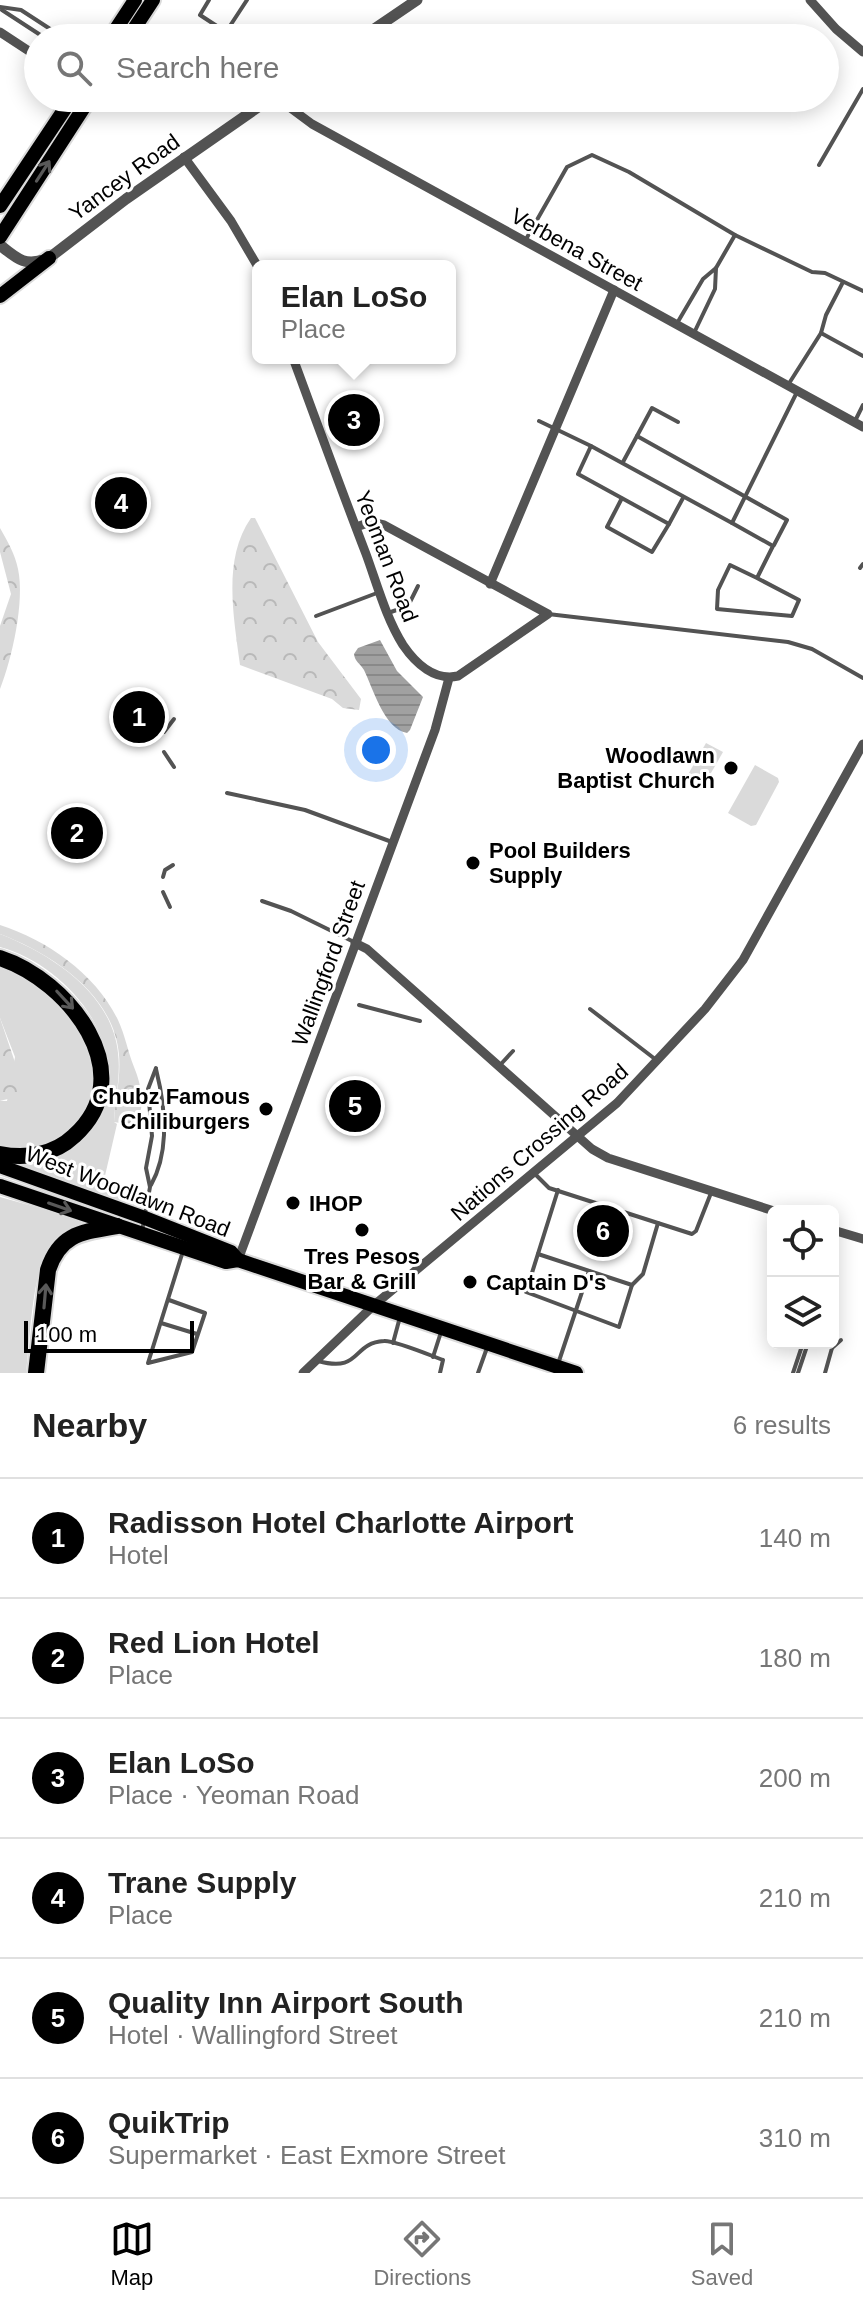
<!DOCTYPE html>
<meta charset="utf-8">
<style>
body{margin:0;font-family:Arial,sans-serif;background:#f6f6f6;color:#222}
.controls{position:absolute;right:24px;bottom:24px;display:grid;overflow:hidden;border-radius:12px;box-shadow:0 4px 20px #0003}
.controls button{width:72px;height:72px;display:grid;place-items:center;padding:0;border:0;border-bottom:2px solid #e0e0e0;background:#fff;color:#222;font:40px sans-serif}
.scale{position:absolute;left:24px;bottom:20px;width:170px;box-sizing:border-box;padding-left:8px;border:4px solid #000;border-top:0;font-size:22px;line-height:28px;white-space:nowrap;color:#000;-webkit-text-stroke:6px #fff;paint-order:stroke}
.you{position:absolute;left:376px;top:750px;width:28px;height:28px;margin:-20px;border:6px solid #fff;border-radius:50%;background:#1a73e8;box-shadow:0 0 0 12px #1a73e833}
.badge{display:grid;place-items:center;width:52px;height:52px;border-radius:50%;background:#000;color:#fff;font-size:26px;font-weight:700}
.pin{position:absolute;translate:-50% -50%;border:4px solid #fff;box-shadow:0 2px 8px #0006}
.popup{position:absolute;left:252px;top:260px;width:204px;height:104px;box-sizing:border-box;display:grid;place-content:center;border-radius:12px;background:#fff;filter:drop-shadow(0 2px 6px #0005);font-size:26px;white-space:nowrap;color:#767676}
.popup b{font-size:30px;color:#222}
.popup::after{content:'';position:absolute;left:50%;top:100%;margin-left:-16px;border:16px solid transparent;border-top-color:#fff}
.list{margin:0;padding:0;list-style:none}
h2{display:flex;justify-content:space-between;align-items:center;height:104px;margin:0;padding:0 32px;font-size:34px}
h2 small{font-size:26px;font-weight:400;color:#767676}
.list li{display:grid;grid-template-columns:52px 1fr auto;gap:24px;align-items:center;box-sizing:border-box;height:120px;padding:0 32px;border-top:2px solid #e0e0e0}
.list b{display:block;font-size:30px;white-space:nowrap}
.list p{margin:0;font-size:26px;white-space:nowrap;color:#767676}
.list em{font-size:26px;font-style:normal;color:#767676}
.icon{flex:none;width:44px;height:44px;fill:none;stroke:currentColor;stroke-width:2;stroke-linecap:round;stroke-linejoin:round}
.map{position:relative;flex:none;width:863px;height:1373px;overflow:hidden}
.search{position:absolute;background:#fff;box-shadow:0 4px 20px #0003;left:24px;right:24px;top:24px;height:88px;display:flex;align-items:center;gap:20px;box-sizing:border-box;padding:0 28px;border-radius:44px;color:#767676;font-size:30px}
.sheet{height:824px;background:#fff}
nav{display:flex;justify-content:space-around;align-items:center;box-sizing:border-box;height:112px;border-top:2px solid #e0e0e0;background:#fff;font-size:22px;color:#767676}
nav a{display:grid;justify-items:center;gap:4px}
nav .on{color:#000}
.map>svg:first-child{display:block}
</style>
<div class="map">
<svg width="863" height="1373" viewBox="0 0 863 1373">
<defs>
<pattern id="forest-crowns" width="20" height="18" patternUnits="userSpaceOnUse" patternTransform="scale(2)"><rect width="20" height="18" fill="#dadada"/><path d="M2 6a3 3 0 1 1 6 0M12 15a3 3 0 1 1 6 0" fill="none" stroke="#b9b9b9"/></pattern>
<pattern id="water-rules" width="6" height="5" patternUnits="userSpaceOnUse" patternTransform="scale(2)"><rect width="6" height="5" fill="#a1a1a1"/><path d="M0 2.5h6" fill="none" stroke="#898989"/></pattern>
</defs>
<rect width="100%" height="100%" fill="#fff"/>
<g fill="#dadada">
<polygon points="706,743 723,752 703,787 686,778"/>
<polygon points="755,765 778,778 779,782 756,825 751,826 728,813"/>
<path d="M0,934C51,954 112,993 118,1053C121,1076 115,1098 114,1122L117,1124L104,1180L137,1196L130,1201L122,1202L17,1166L18,1161C36,1158 55,1157 71,1148C90,1138 101,1119 106,1099C123,1032 62,964 0,947Z"/>
<path d="M0,964C57,985 124,1061 77,1120C57,1145 30,1150 0,1147V1101H7L15,1057L0,1018Z"/>
<path d="M0,1197L86,1221L85,1225C73,1228 61,1232 52,1242C32,1266 30,1341 26,1373H0Z"/>
</g>
<g fill="url(#forest-crowns)">
<path d="M251,518H255L318,642L361,699L359,710L343,708L332,699L240,665C234,618 222,559 251,518Z"/>
<path d="M0,528C8,542 15,554 18,569C25,601 12,659 0,689V626L11,594L0,552Z"/>
<path d="M0,925C47,940 96,974 118,1020C125,1035 128,1052 134,1067C141,1084 148,1112 132,1125L114,1122C115,1099 121,1078 119,1055C114,994 52,954 0,934Z"/>
<polygon points="0,1018 23,1086 19,1096 0,1101"/>
</g>
<path fill="url(#water-rules)" d="M380,640L397,671L423,697L410,730L407,733C384,729 373,688 364,670C360,663 355,662 354,654L358,648Z"/>
<g fill="none" stroke-linecap="round" stroke-linejoin="round">
<g stroke="#dbdbdb" stroke-width="18">
<g id="primary">
<polyline points="110,38 135,0"/>
<polyline points="128,38 153,0"/>
<polyline points="0,206 72,98"/>
<polyline points="0,237 90,98"/>
<polyline points="0,296 49,258"/>
<polyline points="0,1166 145,1218 231,1252 238,1260"/>
<polyline points="0,1186 226,1262 238,1260 576,1373"/>
</g>
</g>
<g stroke="#dbdbdb" stroke-width="20">
<g id="motorway">
<path d="M0,958C68,980 143,1074 74,1136C54,1155 26,1159 0,1154"/>
<path d="M36,1373L48,1270C60,1233 83,1232 117,1226"/>
</g>
</g>
<g stroke="#535353" stroke-width="4">
<polyline points="209,0 200,15 226,32 222,38"/>
<polyline points="0,7 21,10 64,38 69,37"/>
<polyline points="2,10 45,38"/>
<polyline points="182,33 190,38"/>
<polyline points="68,38 75,28"/>
<polyline points="234,38 226,32 247,0"/>
<polyline points="819,165 863,89"/>
<polyline points="525,241 567,167 592,155 629,172 735,235"/>
<polyline points="716,268 735,235 812,272 825,273 863,291"/>
<polyline points="676,325 703,279 716,268 715,289 694,333"/>
<polyline points="821,333 826,315 843,282"/>
<polyline points="788,385 821,333 863,356"/>
<polyline points="539,421 591,446 732,523"/>
<polyline points="855,421 863,405"/>
<polyline points="678,422 652,408 637,436 787,520 774,545"/>
<polyline points="591,446 578,474 669,524 652,552 607,527 622,498"/>
<polyline points="623,462 637,436"/>
<polyline points="669,524 683,498"/>
<polyline points="860,568 863,564"/>
<polyline points="757,578 730,565 718,590 717,609 792,616 799,600 757,578 773,546 732,523 797,392"/>
<polyline points="388,613 408,606 418,586"/>
<polyline points="548,614 788,642 812,649 863,678"/>
<polyline points="316,616 377,593"/>
<polyline points="164,732 174,719"/>
<polyline points="164,752 174,767"/>
<polyline points="227,793 305,810 392,842"/>
<polyline points="163,877 165,870 173,865"/>
<polyline points="163,892 170,907"/>
<polyline points="262,901 291,911 354,942"/>
<polyline points="359,1005 420,1021"/>
<polyline points="590,1009 655,1059"/>
<polyline points="501,1064 513,1051"/>
<polyline points="534,1173 549,1188 692,1234 696,1231 711,1193"/>
<path d="M151,1185C170,1151 165,1105 156,1069"/>
<polyline points="558,1190 526,1292 619,1327 632,1285 643,1274 658,1223"/>
<polyline points="142,1231 150,1187 146,1168 152,1136 148,1089 156,1068"/>
<polyline points="538,1254 632,1285"/>
<polyline points="169,1300 205,1313 192,1352 148,1363 183,1251"/>
<polyline points="161,1323 197,1334"/>
<polyline points="393,1343 400,1317"/>
<polyline points="832,1348 841,1340"/>
<polyline points="433,1357 441,1332"/>
<path d="M318,1361C362,1373 351,1343 384,1341C394,1340 432,1356 443,1360L440,1373"/>
<polyline points="558,1364 589,1271"/>
<polyline points="478,1373 488,1345"/>
<polyline points="793,1373 803,1343"/>
<polyline points="798,1373 808,1343"/>
<polyline points="825,1373 832,1348 828,1343"/>
</g>
<g stroke="#535353" stroke-width="9">
<polyline points="810,0 836,29 863,52"/>
<polyline points="0,32 38,57"/>
<polyline points="277,98 312,124 863,427"/>
<polyline points="184,157 231,221 258,267"/>
<path d="M293,358C317,423 341,489 366,554C377,584 386,618 403,645C416,664 435,681 458,676L548,614L384,525L371,522L356,527"/>
<polyline points="490,584 614,290"/>
<polyline points="355,943 367,949 592,1149 608,1158 774,1211"/>
<polyline points="833,1230 863,1239"/>
<polyline points="238,1260 435,730 449,678"/>
<polyline points="303,1373 373,1306 617,1103 705,1009 743,960 863,744"/>
</g>
<g stroke="#535353" stroke-width="11">
<polyline points="361,38 417,0"/>
<path d="M0,245C18,260 26,267 49,258L126,199L271,98"/>
</g>
<use href="#primary" stroke="#000" stroke-width="14"/>
<use href="#motorway" stroke="#000" stroke-width="16"/>
</g>
<defs><path id="oneway-shaft" d="M-6 0H5M1.5-3L5.5 0L1.5 3" fill="none" stroke-width="1.6" stroke-linecap="round" stroke-linejoin="round" transform="scale(2)"/></defs>
<g stroke="#595959">
<use href="#oneway-shaft" transform="translate(43 171) rotate(-57)"/>
<use href="#oneway-shaft" transform="translate(65 1000) rotate(47)"/>
<use href="#oneway-shaft" transform="translate(60 1207) rotate(19)"/>
<use href="#oneway-shaft" transform="translate(45 1296) rotate(-85)"/>
</g>
<g fill="#000" stroke="#fff" stroke-width="3">
<circle cx="731" cy="768" r="8"/>
<circle cx="473" cy="863" r="8"/>
<circle cx="266" cy="1109" r="8"/>
<circle cx="293" cy="1203" r="8"/>
<circle cx="362" cy="1230" r="8"/>
<circle cx="470" cy="1282" r="8"/>
</g>
<g text-anchor="middle" stroke-width="6" stroke-linejoin="round" paint-order="stroke">
<g font-size="22" fill="#000" stroke="#fff">
<text transform="translate(124 177) rotate(-36)" y="8">Yancey Road</text>
<text transform="translate(577 249) rotate(29)" y="8">Verbena Street</text>
<text transform="translate(387 556) rotate(69)" y="8">Yeoman Road</text>
<text transform="translate(328 963) rotate(-70)" y="8">Wallingford Street</text>
<text transform="translate(539 1142) rotate(-41)" y="8">Nations Crossing Road</text>
<text transform="translate(128 1191) rotate(21)" y="8">West Woodlawn Road</text>
</g>
<g font-size="22" font-weight="bold" fill="#000" stroke="#fff" text-anchor="start">
<text x="715" y="763" text-anchor="end">Woodlawn<tspan x="715" dy="25">Baptist Church</tspan></text>
<text x="489" y="858">Pool Builders<tspan x="489" dy="25">Supply</tspan></text>
<text x="250" y="1104" text-anchor="end">Chubz Famous<tspan x="250" dy="25">Chiliburgers</tspan></text>
<text x="309" y="1211">IHOP</text>
<text x="362" y="1264" text-anchor="middle">Tres Pesos<tspan x="362" dy="25">Bar &amp; Grill</tspan></text>
<text x="486" y="1290">Captain D's</text>
</g>
</g>
</svg>
<div class="controls">
<button><svg class="icon" aria-label="locate" viewBox="0 0 24 24"><circle cx="12" cy="12" r="6"/><path d="M12 2v4M12 18v4M2 12h4M18 12h4"/></svg></button>
<button><svg class="icon" aria-label="layers" viewBox="0 0 24 24"><path d="M12 4l9 5-9 5-9-5zM3 14l9 5 9-5"/></svg></button>
</div>
<div class="scale">100 m</div>
<div class="you"></div>
<div class="pin badge" style="left:139px;top:717px">1</div>
<div class="pin badge" style="left:77px;top:833px">2</div>
<div class="pin badge" style="left:354px;top:420px">3</div>
<div class="popup"><b>Elan LoSo</b>Place</div>
<div class="pin badge" style="left:121px;top:503px">4</div>
<div class="pin badge" style="left:355px;top:1106px">5</div>
<div class="pin badge" style="left:603px;top:1231px">6</div>
<div class="search"><svg class="icon" aria-label="search" viewBox="0 0 24 24"><circle cx="10" cy="10" r="6"/><path d="M15 15l6 6"/></svg>Search here</div>
</div>
<section class="sheet">
<h2>Nearby<small>6 results</small></h2>
<ul class="list">
<li><span class="badge">1</span><div><b>Radisson Hotel Charlotte Airport</b><p>Hotel</p></div><em>140 m</em></li>
<li><span class="badge">2</span><div><b>Red Lion Hotel</b><p>Place</p></div><em>180 m</em></li>
<li><span class="badge">3</span><div><b>Elan LoSo</b><p>Place · Yeoman Road</p></div><em>200 m</em></li>
<li><span class="badge">4</span><div><b>Trane Supply</b><p>Place</p></div><em>210 m</em></li>
<li><span class="badge">5</span><div><b>Quality Inn Airport South</b><p>Hotel · Wallingford Street</p></div><em>210 m</em></li>
<li><span class="badge">6</span><div><b>QuikTrip</b><p>Supermarket · East Exmore Street</p></div><em>310 m</em></li>
</ul>
</section>
<nav>
<a class="on"><svg class="icon" aria-label="map" viewBox="0 0 24 24"><path d="M3 6l6-2 6 2 6-2v14l-6 2-6-2-6 2zM9 4v14M15 6v14"/></svg>Map</a>
<a><svg class="icon" aria-label="directions" viewBox="0 0 24 24"><path d="M12 3l9 9-9 9-9-9zM9 14v-3h6M13 9l2 2-2 2"/></svg>Directions</a>
<a><svg class="icon" aria-label="saved" viewBox="0 0 24 24"><path d="M7 4h10v16l-5-4-5 4z"/></svg>Saved</a>
</nav>
